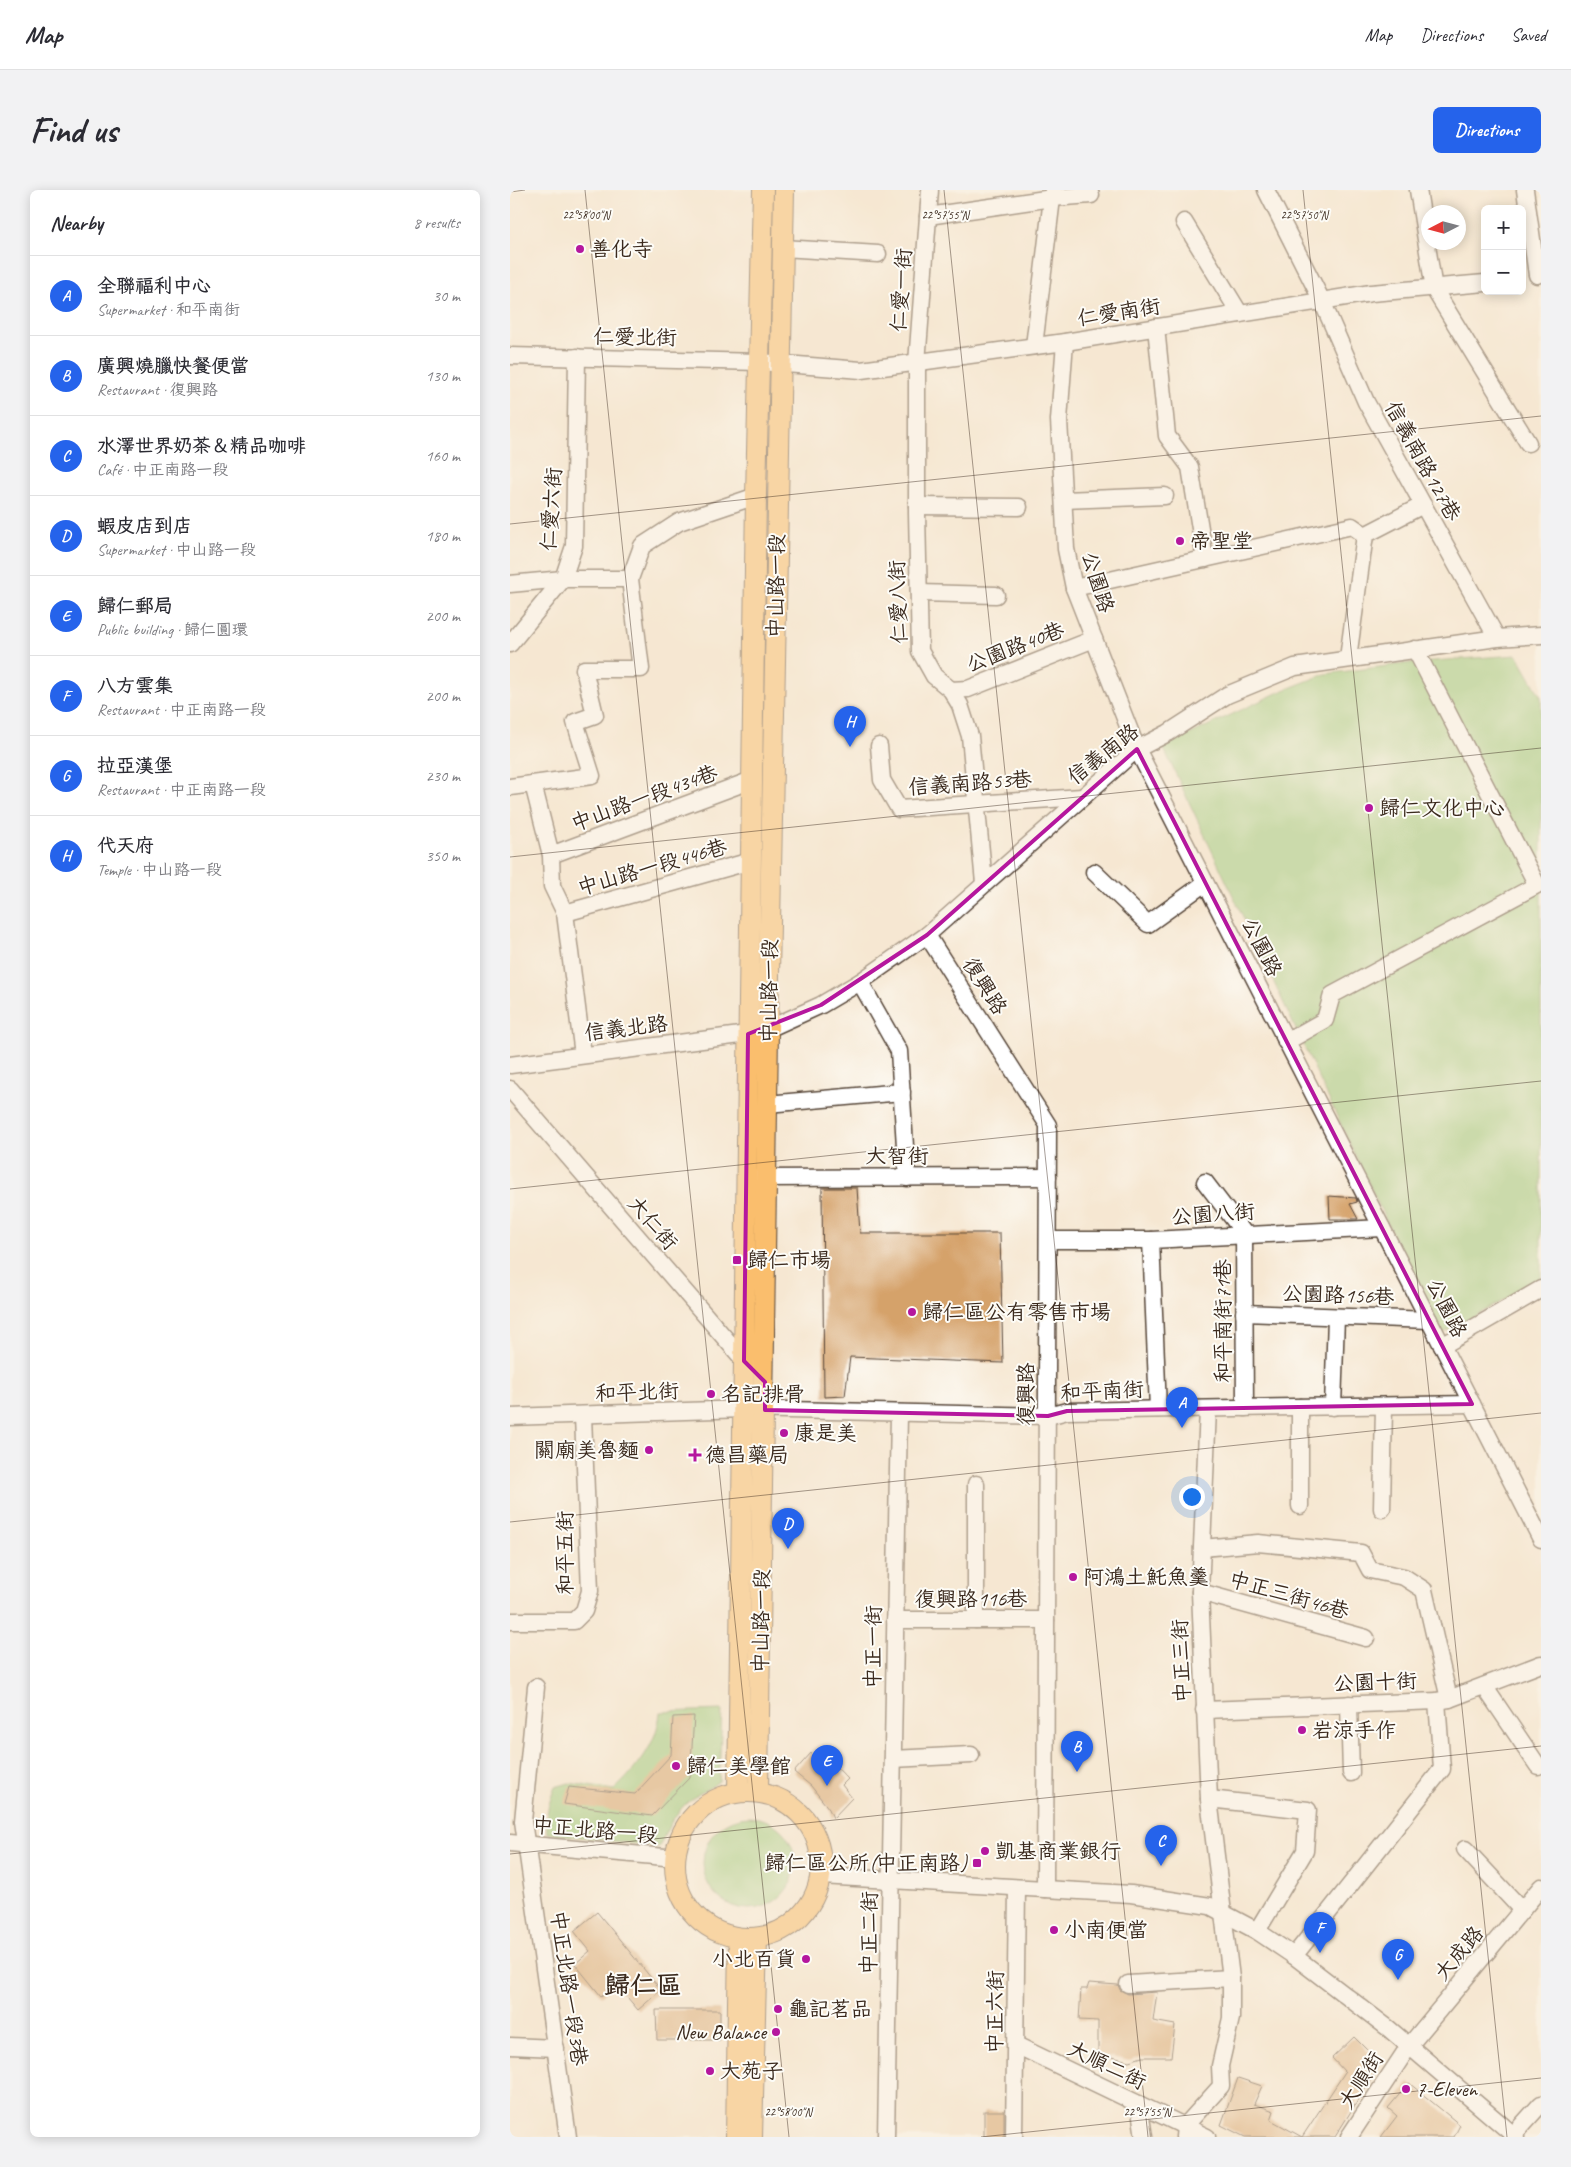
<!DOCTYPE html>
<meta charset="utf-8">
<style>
body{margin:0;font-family:Caveat,"LXGW WenKai TC",sans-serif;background:#f2f2f3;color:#2b2b33}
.controls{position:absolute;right:15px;top:15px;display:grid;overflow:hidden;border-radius:8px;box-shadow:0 2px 12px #0003}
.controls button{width:45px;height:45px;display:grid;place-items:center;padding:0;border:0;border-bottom:1px solid #e1e1e2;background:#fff;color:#2b2b33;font:25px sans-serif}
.compass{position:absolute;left:911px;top:15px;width:45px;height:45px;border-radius:50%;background:#fff;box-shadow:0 2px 12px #0003;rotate:264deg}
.you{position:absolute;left:681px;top:1306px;width:18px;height:18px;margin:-12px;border:4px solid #fff;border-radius:50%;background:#1a73e8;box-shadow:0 0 0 8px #1a73e833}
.badge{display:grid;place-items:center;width:32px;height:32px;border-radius:50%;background:#2563eb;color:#fff;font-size:16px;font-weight:700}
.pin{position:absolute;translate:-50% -41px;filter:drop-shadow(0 1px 2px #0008)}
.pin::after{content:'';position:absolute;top:26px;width:18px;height:15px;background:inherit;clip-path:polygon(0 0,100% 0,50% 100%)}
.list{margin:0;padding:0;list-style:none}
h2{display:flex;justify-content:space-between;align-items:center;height:65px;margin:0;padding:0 20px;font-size:21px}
h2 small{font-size:16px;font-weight:400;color:#7c7c81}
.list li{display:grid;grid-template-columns:32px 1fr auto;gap:15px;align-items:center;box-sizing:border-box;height:80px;padding:0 20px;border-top:1px solid #e1e1e2}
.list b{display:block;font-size:19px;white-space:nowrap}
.list p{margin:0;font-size:16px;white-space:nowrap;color:#7c7c81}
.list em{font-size:16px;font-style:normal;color:#7c7c81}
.map{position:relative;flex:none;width:1031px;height:1947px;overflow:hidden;border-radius:8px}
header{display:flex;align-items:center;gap:30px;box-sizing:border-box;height:70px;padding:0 25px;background:#fff;border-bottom:1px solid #e1e1e2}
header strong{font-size:24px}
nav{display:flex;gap:28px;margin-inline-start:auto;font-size:18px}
.intro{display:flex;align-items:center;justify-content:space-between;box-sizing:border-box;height:120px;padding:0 30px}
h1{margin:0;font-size:35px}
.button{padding:12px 22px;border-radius:8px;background:#2563eb;color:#fff;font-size:18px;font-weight:700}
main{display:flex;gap:30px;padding:0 30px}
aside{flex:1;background:#fff;border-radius:8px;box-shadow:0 2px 12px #0003}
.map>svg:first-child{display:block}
</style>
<header>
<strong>Map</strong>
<nav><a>Map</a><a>Directions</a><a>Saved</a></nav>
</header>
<div class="intro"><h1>Find us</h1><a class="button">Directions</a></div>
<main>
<aside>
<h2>Nearby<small>8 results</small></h2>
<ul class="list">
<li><span class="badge">A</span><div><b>全聯福利中心</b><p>Supermarket · 和平南街</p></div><em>30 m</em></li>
<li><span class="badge">B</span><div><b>廣興燒臘快餐便當</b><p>Restaurant · 復興路</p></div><em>130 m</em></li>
<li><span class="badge">C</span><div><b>水澤世界奶茶＆精品咖啡</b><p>Café · 中正南路一段</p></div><em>160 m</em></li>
<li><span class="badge">D</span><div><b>蝦皮店到店</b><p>Supermarket · 中山路一段</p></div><em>180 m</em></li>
<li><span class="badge">E</span><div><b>歸仁郵局</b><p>Public building · 歸仁圓環</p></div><em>200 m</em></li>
<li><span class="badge">F</span><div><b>八方雲集</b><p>Restaurant · 中正南路一段</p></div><em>200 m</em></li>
<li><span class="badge">G</span><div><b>拉亞漢堡</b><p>Restaurant · 中正南路一段</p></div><em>230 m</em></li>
<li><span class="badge">H</span><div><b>代天府</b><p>Temple · 中山路一段</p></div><em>350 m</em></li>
</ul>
</aside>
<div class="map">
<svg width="1031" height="1947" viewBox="0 0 1031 1947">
<rect width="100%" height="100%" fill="#fdfcf7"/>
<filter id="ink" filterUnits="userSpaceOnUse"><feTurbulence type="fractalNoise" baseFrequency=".02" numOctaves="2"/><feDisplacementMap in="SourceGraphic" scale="10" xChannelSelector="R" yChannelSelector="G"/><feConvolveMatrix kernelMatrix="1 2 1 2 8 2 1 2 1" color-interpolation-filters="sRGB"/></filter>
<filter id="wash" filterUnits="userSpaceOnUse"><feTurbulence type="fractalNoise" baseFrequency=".0096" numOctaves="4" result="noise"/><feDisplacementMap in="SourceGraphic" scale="20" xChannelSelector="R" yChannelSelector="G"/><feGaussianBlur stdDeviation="1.12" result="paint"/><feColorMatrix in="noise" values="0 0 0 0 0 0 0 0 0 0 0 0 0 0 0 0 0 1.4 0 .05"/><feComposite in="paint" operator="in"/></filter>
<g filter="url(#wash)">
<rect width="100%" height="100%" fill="#f6e7d2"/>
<g fill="#98cb7b" stroke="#6a7a4c">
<polygon points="1007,465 1031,507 1031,1090 930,1145 653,557 769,502 815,484 908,472"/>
<path d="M212,1520L209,1591C200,1599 188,1603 179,1611C164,1623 157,1640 149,1657L38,1643C33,1631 40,1609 45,1597L59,1593L104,1600C127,1578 147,1555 150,1522Z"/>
<circle cx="239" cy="1673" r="46"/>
</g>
<g id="blocks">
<g fill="#d5a26b">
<polygon points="312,998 347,998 350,1043 490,1043 493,1173 340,1167 335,1206 314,1207"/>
<polygon points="819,1006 846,1008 847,1012 840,1014 848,1029 820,1029"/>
<polygon points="184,1526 180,1587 142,1626 54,1614 59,1597 125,1604 161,1565 163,1527"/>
<polygon points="301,1563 305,1569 313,1563 338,1589 332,1595 342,1608 323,1628 319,1619 301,1596 284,1582"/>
<polygon points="87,1722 151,1800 128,1820 106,1794 91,1806 65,1774 80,1761 64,1741"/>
<polygon points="579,1793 608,1795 610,1800 618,1804 647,1802 643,1831 665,1835 661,1867 632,1867 619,1871 588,1864 588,1831 569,1830 571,1799 577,1799"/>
<polygon points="146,1820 210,1820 210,1850 147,1850"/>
<polygon points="844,1847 865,1868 868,1878 825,1947 735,1947 711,1935 728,1888 752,1896 744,1914 764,1921 761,1930 792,1947 835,1882 822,1868"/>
<polygon points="899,1893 950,1935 944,1947 871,1947 887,1926 878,1918"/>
<rect x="474" y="1921" width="20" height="26"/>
</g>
</g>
</g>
<g filter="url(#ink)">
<use href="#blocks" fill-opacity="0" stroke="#574639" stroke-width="1"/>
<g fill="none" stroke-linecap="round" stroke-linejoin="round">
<g stroke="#574639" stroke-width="19">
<g id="minor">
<polyline points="420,0 407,173 407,323 410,461 424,486 441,500 450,515 460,546 474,693"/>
<polyline points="756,0 812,111 856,212 987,448"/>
<polyline points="908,0 924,99 1018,253"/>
<polyline points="1015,0 1027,85"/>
<polyline points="418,26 542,8 581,5"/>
<polyline points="674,32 730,124"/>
<polyline points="273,58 368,64"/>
<polyline points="646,137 657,246 680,277 695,369"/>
<polyline points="555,152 549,230 556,359 564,398 627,559 1031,1349"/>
<polyline points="524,156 543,0"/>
<polyline points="0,166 250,172 351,180 555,152 861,103 975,93"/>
<polyline points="554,310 655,306"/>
<polyline points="407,316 509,317"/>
<polyline points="855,345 913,315"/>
<polyline points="0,394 53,389 120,389"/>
<polyline points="564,398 842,336 855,345"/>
<polyline points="409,403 486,405"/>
<polyline points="0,454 53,389 64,356 67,167"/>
<polyline points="838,468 855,345"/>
<polyline points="441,500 458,499 584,449"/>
<polyline points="369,556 372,590 389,619 572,607"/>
<polyline points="23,594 41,665 42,696 55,723 73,865"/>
<polyline points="0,597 82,586 65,532 85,525 74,479 131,479 120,389 132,356 169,332 246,306"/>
<polyline points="41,665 242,590"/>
<polyline points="584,682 638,734 695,693"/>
<polyline points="55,723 241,671"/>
<polyline points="417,745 538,935 535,1699"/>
<polyline points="350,792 389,861 397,988"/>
<polyline points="776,852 815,830 822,805 1027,695 905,459"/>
<polyline points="0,875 238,844 258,839 311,815 350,792 417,745 627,559 658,543 717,505 785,477 987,448 1031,445"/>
<polyline points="0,899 239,1176"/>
<polyline points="257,914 392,902"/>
<polyline points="245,988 538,987"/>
<polyline points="695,992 734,1043 735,1218"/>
<polyline points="538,1050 641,1050 872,1038"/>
<polyline points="641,1050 648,1219"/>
<polyline points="734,1123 919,1130"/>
<polyline points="932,1156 1031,1099"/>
<polyline points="790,1217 790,1316"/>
<polyline points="823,1217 826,1127"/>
<polyline points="0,1227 234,1219 538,1226 557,1221 962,1214"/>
<polyline points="872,1319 874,1216"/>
<polyline points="692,1358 748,1353 851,1363 860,1380 894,1387 914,1400 939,1509"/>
<polyline points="690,1402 856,1448"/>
<polyline points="385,1430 536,1430"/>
<polyline points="466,1430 466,1294"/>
<polyline points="0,1431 64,1431 74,1421 80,1401 73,1226"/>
<polyline points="974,1496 1028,1576"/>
<polyline points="26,1497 13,1631 58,1947"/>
<polyline points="839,1514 841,1583"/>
<polyline points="694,1520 927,1511 939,1509 1031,1474"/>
<polyline points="383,1569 461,1565"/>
<polyline points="699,1609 798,1620 795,1661 747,1741"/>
<polyline points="0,1653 166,1668"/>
<polyline points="955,1659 1012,1720"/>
<polyline points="311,1686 621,1704 700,1716 747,1741 784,1766 878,1838 1006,1947"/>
<polyline points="784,1766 932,1579 927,1511"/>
<polyline points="618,1794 721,1788"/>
<polyline points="506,1855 697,1947"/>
<polyline points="0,1856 46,1858"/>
<polyline points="629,1914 634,1947"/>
<polyline points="1003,1945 1031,1914"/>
<polyline points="376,1947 389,1224"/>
<polyline points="504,1947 507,1698"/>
<polyline points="674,1947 675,1936 711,1896 710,1876 721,1828 721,1788 699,1609 690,1402 698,1219"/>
<polyline points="839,1947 899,1856 1031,1697"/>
</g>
</g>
<g stroke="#574639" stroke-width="22">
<g id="major">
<polyline points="228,1601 246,306 253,0"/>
<circle cx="238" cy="1675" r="73"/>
<polyline points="248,1602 258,839 274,0"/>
<polyline points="226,1947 229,1748"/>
<polyline points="242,1947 247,1748"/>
</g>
</g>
<use href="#minor" stroke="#fff" stroke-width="16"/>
<use href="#major" stroke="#fabe6d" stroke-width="20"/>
</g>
</g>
<path d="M0 0H1031V1947H0ZM627,559L962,1214L557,1221L538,1226L255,1220V1192L234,1171L238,844L311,815L417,745Z" fill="#f6e7d2" fill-opacity=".55" fill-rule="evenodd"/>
<path fill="none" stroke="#b5179e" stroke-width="4" stroke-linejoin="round" d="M627,559L962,1214L557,1221L538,1226L255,1220V1192L234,1171L238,844L311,815L417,745Z"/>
<path fill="none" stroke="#3b2a1e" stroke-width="1" stroke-opacity="0.45" d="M75,0L279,1947M434,0L638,1947M793,0L997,1947M0,2L15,0M0,334L1031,226M0,667L1031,558M0,999L1031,891M0,1332L1031,1223M0,1664L1031,1556M471,1947L1031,1888"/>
<g fill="#b5179e" stroke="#fdfcf7" stroke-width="2">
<circle cx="70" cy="59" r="5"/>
<circle cx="670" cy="351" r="5"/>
<circle cx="859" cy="618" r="5"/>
<rect x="222" y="1065" width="10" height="10" rx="2.5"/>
<circle cx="402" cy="1122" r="5"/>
<circle cx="201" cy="1204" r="5"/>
<circle cx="274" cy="1243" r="5"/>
<circle cx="139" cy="1260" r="5"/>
<path d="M182.5 1257.5h5v5h5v5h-5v5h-5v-5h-5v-5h5z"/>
<circle cx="563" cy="1387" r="5"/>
<circle cx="792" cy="1540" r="5"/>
<circle cx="166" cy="1576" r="5"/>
<circle cx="475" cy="1661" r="5"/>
<rect x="462" y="1668" width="10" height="10" rx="2.5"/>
<circle cx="544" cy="1740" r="5"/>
<circle cx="296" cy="1769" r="5"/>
<circle cx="268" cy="1819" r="5"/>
<circle cx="266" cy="1842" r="5"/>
<circle cx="200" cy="1881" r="5"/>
<circle cx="896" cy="1899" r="5"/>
</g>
<g text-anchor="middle" stroke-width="4" stroke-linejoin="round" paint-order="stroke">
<g font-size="21" fill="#3b2a1e" stroke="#fdfcf7" text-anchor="start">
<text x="80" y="66">善化寺</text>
<text x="680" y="358">帝聖堂</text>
<text x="869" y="625">歸仁文化中心</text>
<text x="237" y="1077">歸仁市場</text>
<text x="412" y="1129">歸仁區公有零售市場</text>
<text x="211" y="1211">名記排骨</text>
<text x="284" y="1250">康是美</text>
<text x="129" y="1267" text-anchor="end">關廟美魯麵</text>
<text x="195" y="1272">德昌藥局</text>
<text x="573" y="1394">阿鴻土魠魚羹</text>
<text x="802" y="1547">岩涼手作</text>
<text x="176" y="1583">歸仁美學館</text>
<text x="485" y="1668">凱基商業銀行</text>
<text x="457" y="1680" text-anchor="end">歸仁區公所(中正南路)</text>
<text x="554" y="1747">小南便當</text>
<text x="286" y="1776" text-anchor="end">小北百貨</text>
<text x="278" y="1826">龜記茗品</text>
<text x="256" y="1849" text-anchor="end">New Balance</text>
<text x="210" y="1888">大苑子</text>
<text x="906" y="1906">7-Eleven</text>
</g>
<g font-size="21" fill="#3b2a1e" stroke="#fdfcf7">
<text transform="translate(391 100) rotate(-86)" y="7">仁愛一街</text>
<text transform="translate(609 122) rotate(-9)" y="7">仁愛南街</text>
<text transform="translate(125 147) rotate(1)" y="7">仁愛北街</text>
<text transform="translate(913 271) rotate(61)" y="7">信義南路127巷</text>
<text transform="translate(41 319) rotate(-86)" y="7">仁愛六街</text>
<text transform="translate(588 392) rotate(73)" y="7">公園路</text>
<text transform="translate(266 396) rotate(-89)" y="7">中山路一段</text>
<text transform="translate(388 412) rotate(-92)" y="7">仁愛八街</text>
<text transform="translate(505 457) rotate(-21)" y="7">公園路40巷</text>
<text transform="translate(593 564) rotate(-38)" y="7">信義南路</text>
<text transform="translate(460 593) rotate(-4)" y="7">信義南路53巷</text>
<text transform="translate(134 608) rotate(-20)" y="7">中山路一段434巷</text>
<text transform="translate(142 677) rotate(-16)" y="7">中山路一段446巷</text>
<text transform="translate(752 757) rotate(63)" y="7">公園路</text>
<text transform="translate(475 796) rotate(58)" y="7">復興路</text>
<text transform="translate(259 801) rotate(-89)" y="7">中山路一段</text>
<text transform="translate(116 838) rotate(-7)" y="7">信義北路</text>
<text x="387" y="973">大智街</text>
<text transform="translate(703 1024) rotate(-4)" y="7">公園八街</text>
<text transform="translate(143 1033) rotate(49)" y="7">大仁街</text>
<text transform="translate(828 1105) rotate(2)" y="7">公園路156巷</text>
<text transform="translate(937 1118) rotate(63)" y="7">公園路</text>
<text transform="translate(713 1131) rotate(-90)" y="7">和平南街71巷</text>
<text transform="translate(592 1201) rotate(-3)" y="7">和平南街</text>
<text transform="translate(127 1202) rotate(-2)" y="7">和平北街</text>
<text transform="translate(516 1204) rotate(-90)" y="7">復興路</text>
<text transform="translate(55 1363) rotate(-90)" y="7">和平五街</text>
<text transform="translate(779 1405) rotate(16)" y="7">中正三街46巷</text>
<text x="461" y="1416">復興路116巷</text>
<text transform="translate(251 1431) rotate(-89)" y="7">中山路一段</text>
<text transform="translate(363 1457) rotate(-89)" y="7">中正一街</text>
<text transform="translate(671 1471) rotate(-92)" y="7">中正三街</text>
<text transform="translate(865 1492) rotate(-2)" y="7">公園十街</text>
<text transform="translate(85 1640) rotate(5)" y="7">中正北路一段</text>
<text transform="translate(359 1743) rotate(-89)" y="7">中正二街</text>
<text transform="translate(949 1763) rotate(-50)" y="7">大成路</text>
<text transform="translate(59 1798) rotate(82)" y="7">中正北路一段3巷</text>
<text transform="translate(485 1822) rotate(-89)" y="7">中正六街</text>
<text transform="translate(597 1875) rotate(26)" y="7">大順二街</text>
<text transform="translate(851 1890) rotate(-57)" y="7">大順街</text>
</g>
<g font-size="26" font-weight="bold" fill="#3b2a1e" stroke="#fdfcf7">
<text x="133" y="1804">歸仁區</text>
</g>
</g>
<g font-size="12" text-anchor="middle" fill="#3b2a1e" stroke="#fdfcf7" stroke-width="4" stroke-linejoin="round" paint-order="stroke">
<text x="76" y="29">22°58'00"N</text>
<text x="435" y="29">22°57'55"N</text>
<text x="794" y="29">22°57'50"N</text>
<text x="278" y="1926">22°58'00"N</text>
<text x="637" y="1926">22°57'55"N</text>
</g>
</svg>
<div class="controls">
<button>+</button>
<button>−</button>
</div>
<svg class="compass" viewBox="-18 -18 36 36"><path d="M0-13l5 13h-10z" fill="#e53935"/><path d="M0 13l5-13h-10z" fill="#7c7c81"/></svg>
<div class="you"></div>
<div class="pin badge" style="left:672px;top:1238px">A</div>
<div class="pin badge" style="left:567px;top:1582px">B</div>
<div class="pin badge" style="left:651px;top:1676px">C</div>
<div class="pin badge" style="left:278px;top:1359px">D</div>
<div class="pin badge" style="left:317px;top:1596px">E</div>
<div class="pin badge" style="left:810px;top:1763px">F</div>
<div class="pin badge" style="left:888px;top:1790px">G</div>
<div class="pin badge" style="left:340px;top:557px">H</div>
</div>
</main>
